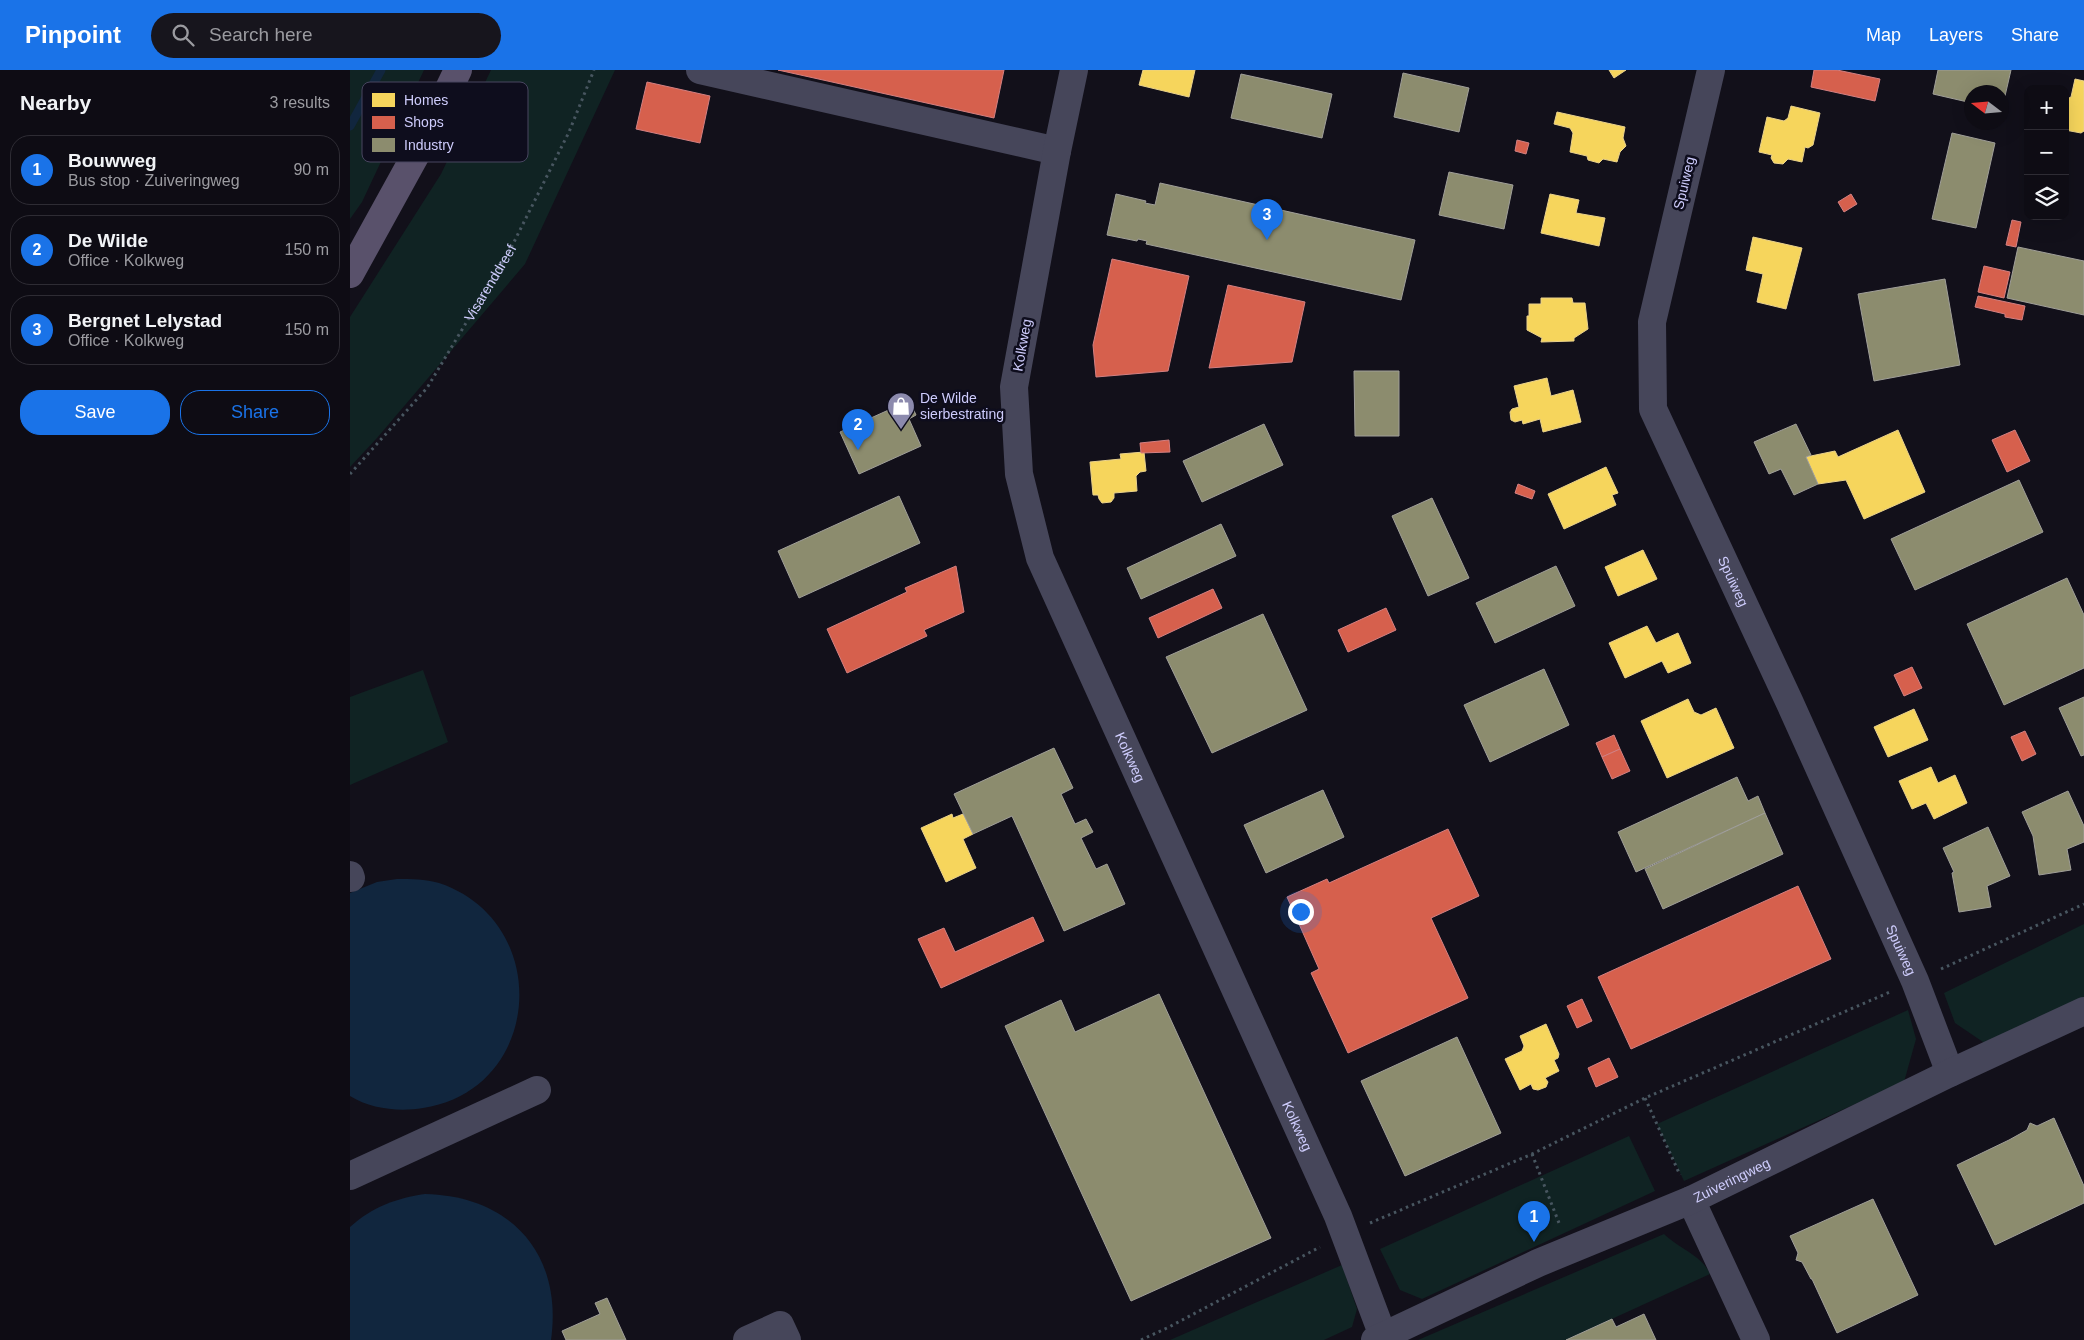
<!DOCTYPE html>
<meta charset="utf-8">
<style>
body{margin:0;font-family:Arial,sans-serif;background:#17151d;color:#f1f3f6}
.controls{position:absolute;right:15px;top:15px;display:grid;overflow:hidden;border-radius:10px;box-shadow:0 5px 20px #0002}
.controls button{width:45px;height:45px;display:grid;place-items:center;padding:0;border:0;border-bottom:1px solid #2e2c34;background:#0e0c14;color:#f1f3f6;font:25px sans-serif}
.compass{position:absolute;left:1614px;top:15px;width:45px;height:45px;border-radius:50%;background:#0e0c14;box-shadow:0 5px 20px #0002;rotate:286deg}
.you{position:absolute;left:950px;top:841px;width:18px;height:18px;margin:-12px;border:4px solid #fff;border-radius:50%;background:#1a73e8;box-shadow:0 0 0 8px #1a73e833}
.badge{display:grid;place-items:center;width:32px;height:32px;border-radius:50%;background:#1a73e8;color:#fff;font-size:16px;font-weight:700}
.pin{position:absolute;translate:-50% -41px;filter:drop-shadow(0 1px 2px #0008)}
.pin::after{content:'';position:absolute;top:26px;width:18px;height:15px;background:inherit;clip-path:polygon(0 0,100% 0,50% 100%)}
.list{margin:0;padding:0;list-style:none}
h2{display:flex;justify-content:space-between;align-items:center;height:65px;margin:0;padding:0 20px;font-size:21px}
h2 small{font-size:16px;font-weight:400;color:#9b9ba0}
.list li{display:grid;grid-template-columns:32px 1fr auto;gap:15px;align-items:center;box-sizing:border-box;height:70px;margin:0 10px 10px;padding:0 10px;border:1px solid #2e2c34;border-radius:20px}
.list b{display:block;font-size:19px;white-space:nowrap}
.list p{margin:0;font-size:16px;white-space:nowrap;color:#9b9ba0}
.list em{font-size:16px;font-style:normal;color:#9b9ba0}
.actions{display:flex;gap:10px;padding:15px 20px}
.actions a{flex:1;padding:11px 0;border:1px solid #1a73e8;border-radius:20px;text-align:center;font-size:18px;color:#1a73e8}
.actions .main{background:#1a73e8;color:#fff}
.icon{flex:none;width:28px;height:28px;fill:none;stroke:currentColor;stroke-width:2;stroke-linecap:round;stroke-linejoin:round}
.map{position:relative;flex:none;width:1734px;height:1270px;overflow:hidden}
header{display:flex;align-items:center;gap:30px;box-sizing:border-box;height:70px;padding:0 25px;background:#1a73e8;color:#fff}
header strong{font-size:24px}
nav{display:flex;gap:28px;margin-inline-start:auto;font-size:18px}
.search{width:350px;height:45px;background:#17151d;display:flex;align-items:center;gap:12px;box-sizing:border-box;padding:0 18px;border-radius:28px;color:#9b9ba0;font-size:19px}
main{display:flex}
aside{flex:1;background:#0e0c14}
.map>svg:first-child{display:block}
</style>
<header>
<strong>Pinpoint</strong>
<div class="search"><svg class="icon" aria-label="search" viewBox="0 0 24 24"><circle cx="10" cy="10" r="6"/><path d="M15 15l6 6"/></svg>Search here</div>
<nav><a>Map</a><a>Layers</a><a>Share</a></nav>
</header>
<main>
<aside>
<h2>Nearby<small>3 results</small></h2>
<ul class="list">
<li><span class="badge">1</span><div><b>Bouwweg</b><p>Bus stop · Zuiveringweg</p></div><em>90 m</em></li>
<li><span class="badge">2</span><div><b>De Wilde</b><p>Office · Kolkweg</p></div><em>150 m</em></li>
<li><span class="badge">3</span><div><b>Bergnet Lelystad</b><p>Office · Kolkweg</p></div><em>150 m</em></li>
</ul>
<div class="actions"><a class="main">Save</a><a>Share</a></div>
</aside>
<div class="map">
<svg width="1734" height="1270" viewBox="0 0 1734 1270">
<rect width="100%" height="100%" fill="#12101a"/>
<g fill="#102323">
<polygon points="0,0 74,0 12,132 0,149"/>
<polygon points="141,0 265,0 175,194 27,368 0,397 0,247 91,104"/>
<polygon points="73,600 98,672 0,715 0,627"/>
<polygon points="1734,854 1734,929 1636,974 1605,953 1594,923"/>
<polygon points="1558,940 1566,969 1554,1012 1334,1111 1307,1054"/>
<polygon points="1279,1066 1305,1121 1072,1229 1050,1220 1030,1179"/>
<path d="M1314,1164C1328,1178 1353,1186 1360,1204L1216,1270H1068Z"/>
<polygon points="992,1195 1007,1239 1002,1257 974,1270 820,1270"/>
</g>
<g fill="#11263e">
<path d="M47,809C61,809 75,809 89,813C203,851 194,1019 73,1038C49,1042 21,1039 0,1026V823L27,812Z"/>
<path d="M75,1124C161,1126 213,1184 201,1270H0V1157C22,1137 47,1128 75,1124Z"/>
</g>
<g fill="#f6d55c" stroke="#ead28c">
<polygon points="793,0 845,0 839,27 789,15"/>
<polygon points="1259,0 1276,0 1264,8"/>
<polygon points="1725,9 1734,11 1734,61 1731,63 1715,60 1715,30 1721,27"/>
<polygon points="1441,36 1470,43 1463,75 1458,78 1455,77 1452,92 1438,89 1433,94 1424,93 1421,88 1422,85 1409,82 1417,47 1434,51 1438,48"/>
<polygon points="1207,42 1275,57 1273,68 1276,76 1270,82 1267,92 1253,89 1249,93 1238,90 1237,86 1220,82 1223,63 1220,58 1204,54"/>
<polygon points="1200,124 1229,130 1226,143 1255,148 1249,176 1191,163"/>
<polygon points="1403,167 1452,178 1436,239 1407,232 1413,204 1396,200"/>
<polygon points="1191,228 1222,228 1223,233 1235,233 1238,259 1224,268 1224,271 1191,272 1192,268 1177,260 1177,246 1179,246 1179,234 1191,234"/>
<polygon points="1197,308 1201,326 1223,320 1231,352 1193,362 1190,349 1173,354 1172,350 1165,352 1161,350 1160,342 1162,339 1169,337 1164,316"/>
<polygon points="1548,360 1575,422 1514,449 1496,410 1468,414 1456,387 1485,381 1488,387"/>
<polygon points="794,382 796,401 790,402 786,406 787,421 764,423 764,428 761,432 752,433 749,429 748,425 743,425 740,392 771,389 770,384"/>
<polygon points="1256,397 1268,423 1262,425 1266,435 1214,459 1198,424"/>
<polygon points="1293,480 1307,509 1268,526 1255,497"/>
<polygon points="1297,556 1306,573 1328,563 1341,593 1318,603 1312,591 1275,608 1259,573"/>
<polygon points="1338,629 1344,642 1351,645 1366,638 1384,678 1317,708 1291,651"/>
<polygon points="1564,639 1578,670 1538,687 1524,657"/>
<polygon points="1581,697 1588,713 1605,705 1617,733 1584,749 1576,733 1562,739 1549,711"/>
<polygon points="602,744 603,748 613,744 623,764 613,769 626,798 596,812 571,758"/>
<polygon points="1196,954 1209,984 1208,988 1204,990 1209,1001 1195,1008 1198,1012 1196,1017 1188,1020 1183,1019 1181,1014 1170,1020 1155,989 1172,981 1174,976 1170,966"/>
</g>
<g fill="#d6604d" stroke="#d48082">
<polygon points="428,0 654,0 644,48"/>
<polygon points="1464,0 1487,0 1530,9 1525,31 1461,17"/>
<polygon points="297,12 360,26 350,73 286,59"/>
<polygon points="1167,70 1179,73 1176,84 1165,81"/>
<polygon points="1501,124 1507,134 1494,142 1488,132"/>
<polygon points="1662,150 1671,152 1666,177 1656,175"/>
<polygon points="762,189 839,206 818,301 746,307 743,275"/>
<polygon points="1634,196 1660,202 1654,228 1628,222"/>
<polygon points="878,215 955,232 942,292 859,298"/>
<polygon points="1628,226 1675,236 1672,250 1655,247 1655,244 1625,237"/>
<polygon points="1665,360 1680,391 1657,402 1642,370"/>
<polygon points="819,370 820,382 791,383 790,373"/>
<polygon points="1168,414 1185,421 1182,429 1165,423"/>
<polygon points="606,496 614,542 574,560 577,566 497,603 477,559 557,522 555,518"/>
<polygon points="863,519 872,538 808,568 799,548"/>
<polygon points="1036,538 1046,560 998,582 988,560"/>
<polygon points="1562,597 1572,618 1554,626 1544,605"/>
<polygon points="1675,661 1686,684 1672,691 1661,667"/>
<polygon points="1264,665 1270,679 1252,687 1246,673"/>
<polygon points="1270,679 1280,701 1262,709 1252,687"/>
<polygon points="1098,759 1129,826 1081,848 1118,928 998,983 961,903 969,899 937,827 977,809 979,813"/>
<polygon points="1448,816 1481,889 1281,979 1248,907"/>
<polygon points="683,847 694,871 591,918 568,869 594,858 605,882"/>
<polygon points="1232,929 1242,951 1227,958 1217,936"/>
<polygon points="1259,988 1268,1007 1246,1017 1238,998"/>
</g>
<g fill="#8c8c6e" stroke="#a09f99">
<polygon points="1588,0 1661,0 1652,39 1652,22 1622,22 1622,33 1583,24"/>
<polygon points="1053,3 1119,18 1109,62 1044,47"/>
<polygon points="891,4 982,24 972,68 881,48"/>
<polygon points="1602,63 1645,73 1626,158 1582,149"/>
<polygon points="1099,102 1163,115 1154,159 1089,145"/>
<polygon points="810,113 1065,170 1051,230 796,174 797,171 788,169 787,171 757,165 766,124 796,131 795,133 805,135"/>
<polygon points="1668,177 1734,191 1734,245 1657,228"/>
<polygon points="1595,209 1610,295 1524,311 1508,224"/>
<polygon points="1004,301 1049,301 1049,366 1005,366"/>
<polygon points="551,325 558,327 566,345 559,349 571,376 509,404 490,362 543,338 538,331"/>
<polygon points="914,354 933,395 852,432 833,391"/>
<polygon points="1446,354 1461,385 1456,387 1468,414 1444,425 1431,399 1419,404 1404,372"/>
<polygon points="1669,410 1693,462 1565,520 1541,469"/>
<polygon points="549,426 570,473 449,528 428,481"/>
<polygon points="1082,428 1119,508 1078,526 1042,446"/>
<polygon points="871,454 886,486 791,529 777,498"/>
<polygon points="1206,496 1225,536 1145,573 1126,533"/>
<polygon points="1717,508 1734,545 1734,598 1654,635 1617,554"/>
<polygon points="913,544 957,640 862,683 816,587"/>
<polygon points="1194,599 1219,655 1140,692 1114,635"/>
<polygon points="1734,627 1734,685 1731,686 1709,638"/>
<polygon points="704,678 723,718 711,724 725,754 736,749 743,762 731,768 746,799 757,794 775,834 714,861 662,746 623,764 604,724"/>
<polygon points="1387,707 1398,731 1408,726 1415,743 1286,802 1268,762"/>
<polygon points="973,720 994,767 916,803 894,755"/>
<polygon points="1718,721 1734,756 1734,772 1717,779 1721,800 1689,805 1683,766 1672,742"/>
<polygon points="1415,743 1433,784 1313,839 1295,799"/>
<polygon points="1638,757 1660,806 1637,816 1641,837 1609,842 1602,803 1604,802 1593,778"/>
<polygon points="809,924 921,1168 781,1231 655,956 711,930 725,962"/>
<polygon points="1107,967 1151,1063 1055,1106 1011,1011"/>
<polygon points="1704,1048 1734,1116 1734,1133 1645,1175 1607,1095 1659,1070 1677,1060 1680,1053 1687,1056"/>
<polygon points="1523,1129 1568,1225 1487,1263 1462,1209 1461,1209 1452,1192 1446,1190 1448,1183 1440,1166"/>
<polygon points="257,1228 276,1270 216,1270 212,1261 250,1244 245,1233"/>
<polygon points="1294,1244 1306,1270 1216,1270 1262,1249 1266,1257"/>
</g>
<g fill="none" stroke-linecap="round" stroke-linejoin="round">
<polyline stroke="#11263e" stroke-width="9" points="0,56 31,0"/>
<g stroke="#485660" stroke-width="3" stroke-dasharray="2.5 4" stroke-linecap="butt">
<path id="s1" d="M0,404L77,318L161,178L219,62L244,0"/>
<polyline points="1591,899 1734,834"/>
<polyline points="1295,1028 1330,1105"/>
<polyline points="1182,1084 1209,1153"/>
<polyline points="1020,1153 1182,1084 1295,1028 1540,922"/>
<polyline points="791,1270 819,1257 970,1177"/>
</g>
<g stroke="#46465a" stroke-width="28">
<polyline points="350,0 707,81"/>
<path id="s2" d="M724,0L707,81L664,317L669,404L690,488L988,1146L1033,1266"/>
<path id="s3" d="M1361,0L1302,252L1303,339L1439,631L1565,911L1600,1003"/>
<polyline points="0,805 1,808"/>
<polyline points="0,1106 187,1020"/>
<polyline points="1341,1130 1406,1270"/>
<polyline points="397,1270 430,1255 437,1270"/>
<path id="s4" d="M1025,1270L1188,1193L1341,1130L1600,1003L1734,941"/>
</g>
<polyline stroke="#59516b" stroke-width="28" points="0,204 75,68 108,0"/>
</g>
<defs>
<g id="shop-pin" transform="scale(1.4375)"><path d="M0 17L-7.5 6A9.5 9.5 0 1 1 7.5 6Z" fill="#8c8aad" stroke="#0e0d1d"/><path d="M-5-2.5h2.3a2.7 3.5 0 0 1 5.4 0H5L5.5 6h-11ZM-1.5-2.5h3a1.5 2.3 0 0 0-3 0Z" fill="#fff"/></g>
</defs>
<g fill-rule="evenodd">
<use href="#shop-pin" x="551" y="336"/>
</g>
<g text-anchor="middle" stroke-width="5" stroke-linejoin="round" paint-order="stroke">
<g font-size="14" fill="#ceccfc" stroke="#0e0d1d">
<text transform="translate(1334 113) rotate(-77)" y="5">Spuiweg</text>
<text dy="5" stroke="none"><textPath href="#s1" startOffset="238">Visarenddreef</textPath></text>
<text transform="translate(672 275) rotate(-80)" y="5">Kolkweg</text>
<text dy="5" stroke="none"><textPath href="#s3" startOffset="536">Spuiweg</textPath></text>
<text dy="5" stroke="none"><textPath href="#s2" startOffset="715">Kolkweg</textPath></text>
<text dy="5" stroke="none"><textPath href="#s3" startOffset="941">Spuiweg</textPath></text>
<text dy="5" stroke="none"><textPath href="#s2" startOffset="1120">Kolkweg</textPath></text>
<text dy="5" stroke="none"><textPath href="#s4" startOffset="391">Zuiveringweg</textPath></text>
</g>
<g font-size="14" fill="#ceccfc" stroke="#0e0d1d" text-anchor="start">
<text x="570" y="333">De Wilde<tspan x="570" dy="16">sierbestrating</tspan></text>
</g>
</g>
<rect x="12" y="12" width="166" height="80" rx="8" fill="#0e0d1d" stroke="#484660" stroke-width="1"/>
<rect x="22" y="23" width="23" height="14" fill="#f6d55c"/>
<rect x="22" y="46" width="23" height="13" fill="#d6604d"/>
<rect x="22" y="68" width="23" height="14" fill="#8c8c6e"/>
<g font-size="14" fill="#ceccfc">
<text x="54" y="35">Homes</text>
<text x="54" y="57">Shops</text>
<text x="54" y="80">Industry</text>
</g>
</svg>
<div class="controls">
<button>+</button>
<button>−</button>
<button><svg class="icon" aria-label="layers" viewBox="0 0 24 24"><path d="M12 4l9 5-9 5-9-5zM3 14l9 5 9-5"/></svg></button>
</div>
<svg class="compass" viewBox="-18 -18 36 36"><path d="M0-13l5 13h-10z" fill="#e53935"/><path d="M0 13l5-13h-10z" fill="#9b9ba0"/></svg>
<div class="you"></div>
<div class="pin badge" style="left:1184px;top:1172px">1</div>
<div class="pin badge" style="left:508px;top:380px">2</div>
<div class="pin badge" style="left:917px;top:170px">3</div>
</div>
</main>
